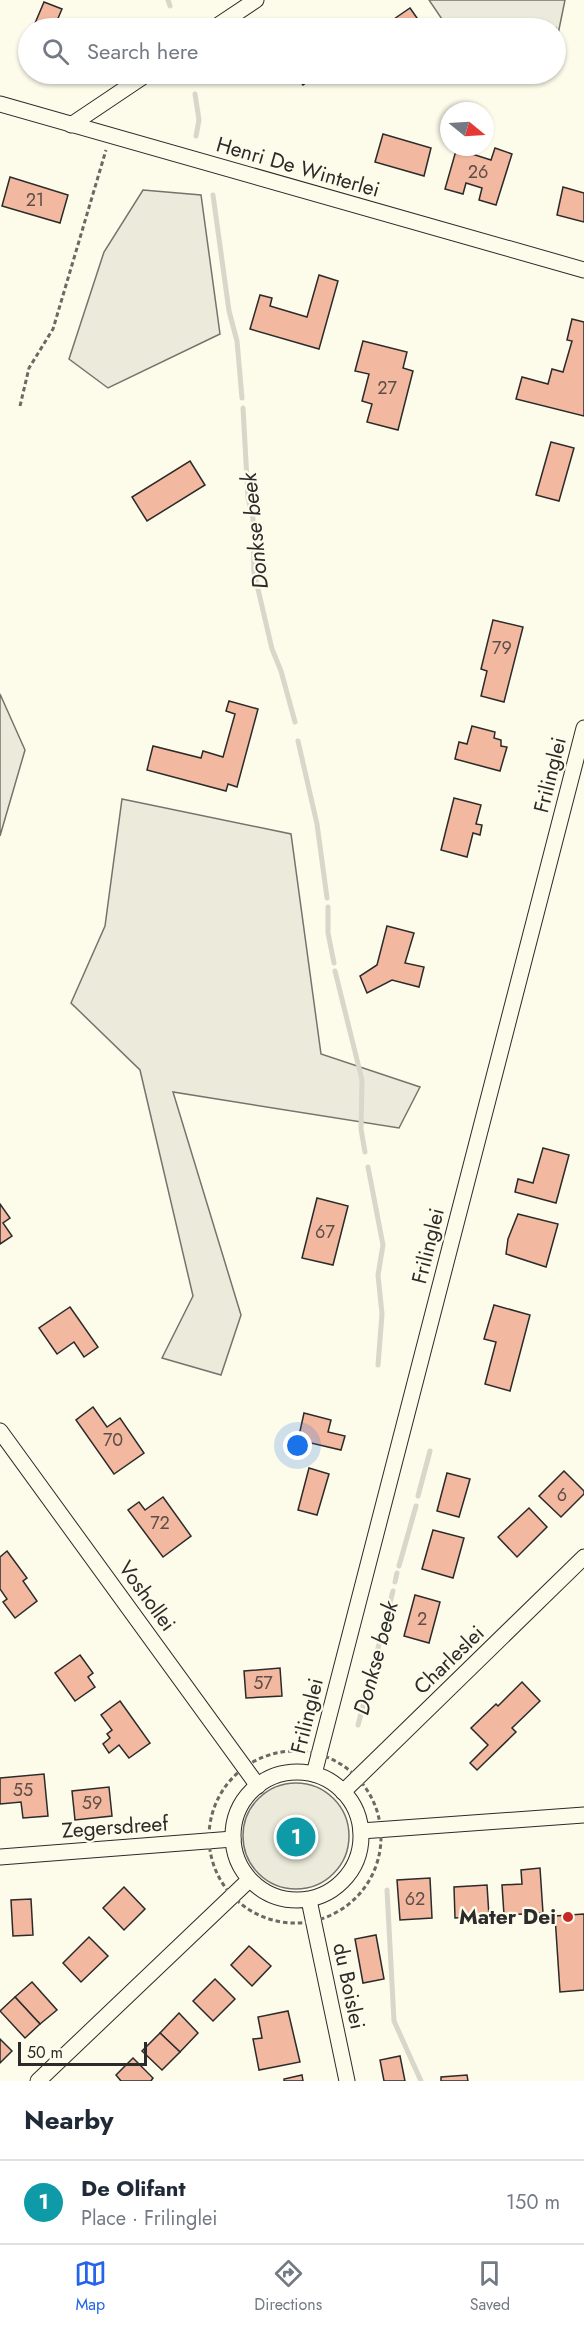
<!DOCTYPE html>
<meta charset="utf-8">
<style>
body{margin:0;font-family:Jost,sans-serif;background:#f2f2f3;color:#1f2937}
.compass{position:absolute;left:440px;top:102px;width:54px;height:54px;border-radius:50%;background:#fff;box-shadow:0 2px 4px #0004;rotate:108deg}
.scale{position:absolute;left:18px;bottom:15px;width:129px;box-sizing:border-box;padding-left:6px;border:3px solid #2b2b2b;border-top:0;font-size:16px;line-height:21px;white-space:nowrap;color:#2b2b2b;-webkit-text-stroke:4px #fdfbea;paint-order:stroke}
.you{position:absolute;left:298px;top:1446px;width:21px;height:21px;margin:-15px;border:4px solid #fff;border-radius:50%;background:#1a73e8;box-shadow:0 0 0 9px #1a73e833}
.badge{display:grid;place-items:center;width:39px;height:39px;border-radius:50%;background:#2563eb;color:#fff;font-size:20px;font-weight:700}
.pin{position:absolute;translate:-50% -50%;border:3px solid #fff;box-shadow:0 2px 6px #0006}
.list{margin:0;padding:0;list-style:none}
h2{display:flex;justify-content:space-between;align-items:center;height:78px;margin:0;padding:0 24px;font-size:26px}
h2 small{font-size:20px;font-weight:400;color:#747a83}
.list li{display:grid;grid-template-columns:39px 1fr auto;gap:18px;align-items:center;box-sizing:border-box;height:84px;padding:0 24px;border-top:2px solid #e0e1e3}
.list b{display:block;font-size:22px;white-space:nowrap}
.list p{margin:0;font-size:20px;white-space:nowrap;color:#747a83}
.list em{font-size:20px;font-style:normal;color:#747a83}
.icon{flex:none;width:33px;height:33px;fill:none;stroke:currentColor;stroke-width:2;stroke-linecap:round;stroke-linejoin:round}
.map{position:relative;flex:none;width:584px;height:2081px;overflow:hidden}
.search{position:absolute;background:#fff;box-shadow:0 2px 4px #0004;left:18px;right:18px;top:18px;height:66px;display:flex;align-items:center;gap:15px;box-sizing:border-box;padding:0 21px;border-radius:33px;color:#747a83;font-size:22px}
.sheet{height:162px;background:#fff}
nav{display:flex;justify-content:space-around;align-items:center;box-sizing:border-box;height:84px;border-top:2px solid #e0e1e3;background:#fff;font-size:16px;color:#747a83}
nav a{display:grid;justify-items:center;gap:3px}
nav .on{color:#2563eb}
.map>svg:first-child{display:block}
</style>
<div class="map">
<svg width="584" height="2081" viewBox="0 0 584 2081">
<rect width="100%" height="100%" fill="#fdfbea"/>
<g fill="#ecebdb" stroke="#74746e" stroke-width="1.5">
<polygon points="429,0 565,0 556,44 556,28 448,28"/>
<polygon points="143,190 201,195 220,334 108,388 69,359 104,252"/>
<polygon points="0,694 25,750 0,836"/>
<polygon points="122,799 291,834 321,1054 420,1087 399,1128 173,1092 241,1315 221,1375 162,1358 193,1296 140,1070 71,1003 105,926"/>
<circle cx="296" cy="1836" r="53"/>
</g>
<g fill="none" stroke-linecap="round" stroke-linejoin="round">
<g stroke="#d8d7c9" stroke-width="5">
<polyline points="168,0 170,6"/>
<polyline points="195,94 199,120 196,136"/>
<polyline points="213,195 229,311 237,341 242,398"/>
<polyline points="243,408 248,498 253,518 254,572 272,649 281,671 295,722"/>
<polyline points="298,741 317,824 327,898"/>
<polyline points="328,907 328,933 334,963"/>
<polyline points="335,971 362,1080 361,1129 365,1152"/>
<polyline points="368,1167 383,1245 378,1275 382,1314 378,1365"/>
<polyline points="418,1496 430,1451"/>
<polyline points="399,1566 416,1506"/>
<polyline points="395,1582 397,1573"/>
<polyline points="358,1725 393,1591"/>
<polyline points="387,1890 394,2021 421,2081"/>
</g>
</g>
<g fill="#f2b8a0" stroke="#2b2b2b" stroke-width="1.5">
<polygon points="44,2 62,9 56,23 61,25 59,28 33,28"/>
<polygon points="410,8 424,28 381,28"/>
<polygon points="294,74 318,74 303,85"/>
<polygon points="383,134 431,148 424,176 375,162"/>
<polygon points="457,147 473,150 472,154 491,160 495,148 512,154 496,205 479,200 482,188 466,183 463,194 445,189"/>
<polygon points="10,177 68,195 60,223 2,206"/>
<polygon points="563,187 584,193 584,222 557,215"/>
<polygon points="319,275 338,281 319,349 250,329 260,295 272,298 270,306 307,317"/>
<polygon points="572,319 584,322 584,416 516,399 522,377 548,384 552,369 563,372 572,341 567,340"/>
<polygon points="363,341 407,352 403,368 413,371 398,430 367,422 372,404 362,401 369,374 355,371"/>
<polygon points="551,442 574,448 559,501 536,495"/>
<polygon points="190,461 205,485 147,521 132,497"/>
<polygon points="493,620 523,627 504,702 481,696 487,671 481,669"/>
<polygon points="229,701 258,709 237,787 228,784 226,791 147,770 153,746 201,758 203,751 223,757 235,714 226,711"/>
<polygon points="472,726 495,732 494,738 501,740 501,746 507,747 500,771 455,759 459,742 467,744"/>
<polygon points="454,798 481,805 476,824 482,825 480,835 473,833 467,857 441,850"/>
<polygon points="387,926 414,933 405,963 424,967 419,987 392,980 367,993 360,976 377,965"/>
<polygon points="543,1148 569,1155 556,1203 515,1192 518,1179 533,1183"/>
<polygon points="317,1198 348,1206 333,1265 302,1258"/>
<polygon points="0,1204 10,1218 3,1223 12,1236 0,1244"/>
<polygon points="518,1214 558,1224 546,1267 506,1254 508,1239"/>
<polygon points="494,1305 530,1315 510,1391 485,1384 496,1342 484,1339"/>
<polygon points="70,1307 98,1347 84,1357 74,1342 57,1354 39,1328"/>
<polygon points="93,1407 107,1427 120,1418 144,1453 114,1474 76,1420"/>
<polygon points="304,1413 331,1420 328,1432 345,1436 341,1450 298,1440"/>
<polygon points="309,1468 329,1474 317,1515 298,1510"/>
<polygon points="564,1471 584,1491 584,1494 561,1517 539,1496"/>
<polygon points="447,1473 470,1479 459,1517 437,1511"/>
<polygon points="163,1497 191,1536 163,1557 128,1510 139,1502 145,1510"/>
<polygon points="529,1508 547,1527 517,1557 498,1537"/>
<polygon points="433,1530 464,1538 453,1578 422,1569"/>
<polygon points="7,1551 27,1578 23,1581 37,1601 15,1618 3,1602 7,1599 0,1589 0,1557"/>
<polygon points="415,1595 440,1602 429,1643 404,1636"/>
<polygon points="80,1655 93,1673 88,1677 95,1687 75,1701 55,1673"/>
<polygon points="280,1668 282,1696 246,1698 244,1671"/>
<polygon points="522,1682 540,1701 512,1728 516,1732 477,1770 470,1763 488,1745 471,1728 496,1704 498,1706"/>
<polygon points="120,1701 150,1743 129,1758 119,1745 109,1753 103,1744 110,1738 107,1734 112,1730 101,1715"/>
<polygon points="44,1774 48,1816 23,1818 21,1802 0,1804 0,1778"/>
<polygon points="109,1787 112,1816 75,1820 72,1791"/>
<polygon points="540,1868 543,1913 504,1915 502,1885 522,1884 521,1870"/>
<polygon points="430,1878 432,1918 400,1920 397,1880"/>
<polygon points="487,1885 489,1916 455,1918 454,1887"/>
<polygon points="124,1887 145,1909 124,1930 103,1908"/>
<polygon points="31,1899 33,1935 13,1936 11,1900"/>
<polygon points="584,1914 584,1990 560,1992 555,1916"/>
<polygon points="376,1935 384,1979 363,1983 355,1939"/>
<polygon points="89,1937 108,1956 81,1982 63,1963"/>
<polygon points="249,1946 271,1966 252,1986 231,1965"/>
<polygon points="215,1979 235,1999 213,2021 193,2001"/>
<polygon points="32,1982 57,2010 40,2024 15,1997"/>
<polygon points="15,1997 40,2024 25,2038 0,2011"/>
<polygon points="288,2011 300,2062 259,2070 253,2039 262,2038 258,2017"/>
<polygon points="179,2013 198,2033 180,2052 160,2033"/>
<polygon points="160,2033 180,2052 162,2070 142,2051"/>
<polygon points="0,2039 12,2051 0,2063"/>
<polygon points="400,2056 405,2081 384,2081 380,2060"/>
<polygon points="133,2058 153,2078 151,2081 121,2081 116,2075"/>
<polygon points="302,2075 303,2081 284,2081 284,2079"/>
<polygon points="467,2075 468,2081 441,2081 441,2077"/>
</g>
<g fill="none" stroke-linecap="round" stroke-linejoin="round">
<g stroke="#2b2b2b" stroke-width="17">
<g id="minor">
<polyline points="214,28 256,0"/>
<polyline points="0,104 584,270"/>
<polyline points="71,125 147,74"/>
<polyline points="0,1431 258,1786"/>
<circle cx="297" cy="1836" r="64"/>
<polyline points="314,1774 584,728"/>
<polyline points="343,1792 584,1557"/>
<polyline points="361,1831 584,1815"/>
<polyline points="0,1857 233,1839"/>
<polyline points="309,1900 347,2081"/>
<polyline points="38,2081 249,1880"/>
</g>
</g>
<g stroke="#6a6964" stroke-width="3" stroke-dasharray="4.5 3" stroke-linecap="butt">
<polyline points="20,406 29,368 53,329 106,150"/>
<circle cx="295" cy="1837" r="86"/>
</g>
<use href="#minor" stroke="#fdfbea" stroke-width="15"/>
</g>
<circle fill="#c62828" stroke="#fdfbea" stroke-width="2" cx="568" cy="1917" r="6"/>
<g text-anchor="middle" stroke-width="4.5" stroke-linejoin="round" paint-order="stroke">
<g font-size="18" fill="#5d4e48">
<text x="478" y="178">26</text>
<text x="35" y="206">21</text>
<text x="387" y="394">27</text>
<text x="502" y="654">79</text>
<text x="325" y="1238">67</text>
<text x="113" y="1446">70</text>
<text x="562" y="1501">6</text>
<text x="160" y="1529">72</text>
<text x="422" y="1625">2</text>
<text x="263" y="1689">57</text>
<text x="23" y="1796">55</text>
<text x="92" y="1809">59</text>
<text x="415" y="1905">62</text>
</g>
<g font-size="21" fill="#2b2b2b" stroke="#fdfbea">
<text transform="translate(298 167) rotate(16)" y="7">Henri De Winterlei</text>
<text transform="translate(550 775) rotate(-76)" y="7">Frilinglei</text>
<text transform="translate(428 1246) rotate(-76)" y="7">Frilinglei</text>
<text transform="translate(147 1596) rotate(54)" y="7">Voshollei</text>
<text transform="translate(449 1660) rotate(-44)" y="7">Charleslei</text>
<text transform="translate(307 1716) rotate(-76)" y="7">Frilinglei</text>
<text transform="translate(115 1827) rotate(-4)" y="7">Zegersdreef</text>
<text transform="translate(349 1986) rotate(78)" y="7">du Boislei</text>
</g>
<g font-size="21" font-weight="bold" fill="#2b2b2b" stroke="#fdfbea" text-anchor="end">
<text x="556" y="1924">Mater Dei</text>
</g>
<g font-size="22" font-style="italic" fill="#2b2b2b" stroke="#fdfbea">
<text transform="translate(254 531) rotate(-96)" y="8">Donkse beek</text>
<text transform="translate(375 1658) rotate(-75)" y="8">Donkse beek</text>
</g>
</g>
</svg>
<svg class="compass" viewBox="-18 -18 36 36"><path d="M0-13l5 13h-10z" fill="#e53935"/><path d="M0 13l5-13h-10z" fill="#747a83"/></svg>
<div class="scale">50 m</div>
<div class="you"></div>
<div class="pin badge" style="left:296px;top:1837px;background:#0f9aa8">1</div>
<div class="search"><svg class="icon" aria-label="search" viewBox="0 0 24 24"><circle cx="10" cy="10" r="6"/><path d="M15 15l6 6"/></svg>Search here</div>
</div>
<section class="sheet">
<h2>Nearby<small></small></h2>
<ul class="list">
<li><span class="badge" style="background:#0f9aa8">1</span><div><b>De Olifant</b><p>Place · Frilinglei</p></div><em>150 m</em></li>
</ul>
</section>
<nav>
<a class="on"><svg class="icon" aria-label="map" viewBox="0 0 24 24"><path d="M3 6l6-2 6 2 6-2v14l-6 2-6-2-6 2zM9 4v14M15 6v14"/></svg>Map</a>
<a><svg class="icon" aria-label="directions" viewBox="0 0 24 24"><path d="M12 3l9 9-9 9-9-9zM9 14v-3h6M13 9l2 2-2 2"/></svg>Directions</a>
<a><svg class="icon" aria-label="saved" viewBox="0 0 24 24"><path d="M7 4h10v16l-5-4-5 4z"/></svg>Saved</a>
</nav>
